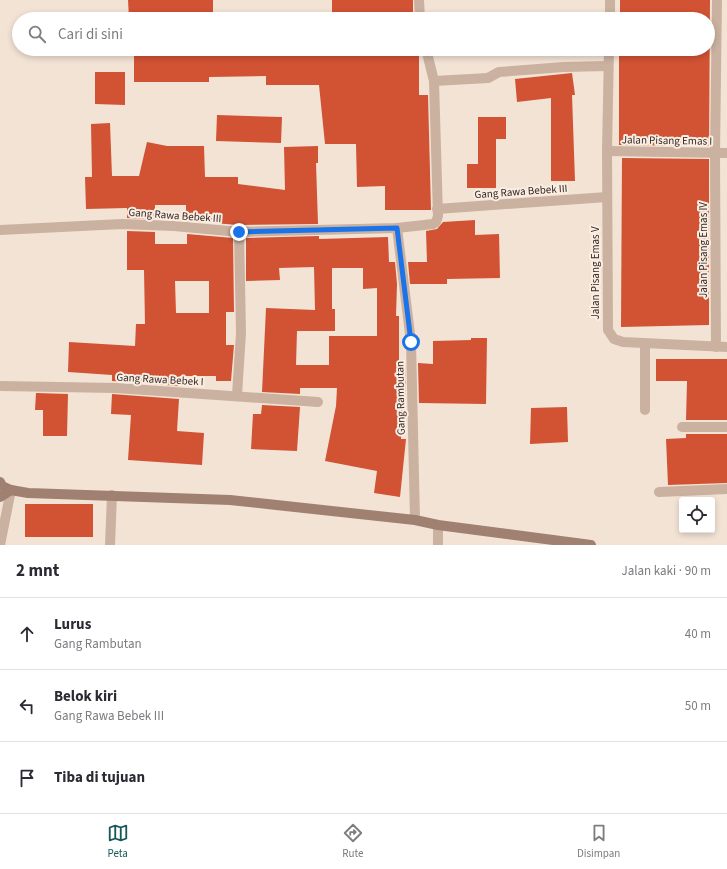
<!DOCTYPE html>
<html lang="id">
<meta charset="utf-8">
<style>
body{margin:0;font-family:"Source Sans 3",sans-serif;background:#f2f2f3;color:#2b2b33}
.controls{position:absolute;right:12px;bottom:12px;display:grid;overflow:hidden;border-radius:4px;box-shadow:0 2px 6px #0003}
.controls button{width:36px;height:36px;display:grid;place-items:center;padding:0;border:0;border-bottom:1px solid #e1e1e2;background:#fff;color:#2b2b33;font:20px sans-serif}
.stop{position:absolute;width:12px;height:12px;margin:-9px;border:3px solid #1a73e8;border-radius:50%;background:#fff}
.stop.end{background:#1a73e8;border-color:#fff;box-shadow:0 1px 4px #0008}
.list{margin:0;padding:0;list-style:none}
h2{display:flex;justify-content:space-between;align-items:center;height:52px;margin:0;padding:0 16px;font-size:17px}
h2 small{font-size:13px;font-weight:400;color:#7c7c81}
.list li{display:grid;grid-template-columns:26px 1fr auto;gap:12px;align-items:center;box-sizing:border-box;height:72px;padding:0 16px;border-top:1px solid #e1e1e2}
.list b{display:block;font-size:15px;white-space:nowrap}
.list p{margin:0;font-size:13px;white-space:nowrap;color:#7c7c81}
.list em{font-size:13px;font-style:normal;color:#7c7c81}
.icon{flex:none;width:22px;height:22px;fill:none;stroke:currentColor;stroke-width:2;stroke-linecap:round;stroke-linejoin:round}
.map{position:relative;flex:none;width:727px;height:545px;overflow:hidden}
.search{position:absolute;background:#fff;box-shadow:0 2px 6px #0003;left:12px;right:12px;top:12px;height:44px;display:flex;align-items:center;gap:10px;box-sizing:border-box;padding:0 14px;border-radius:22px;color:#7c7c81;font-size:15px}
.sheet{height:268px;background:#fff}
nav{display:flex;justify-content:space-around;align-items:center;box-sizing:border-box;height:56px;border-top:1px solid #e1e1e2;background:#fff;font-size:11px;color:#7c7c81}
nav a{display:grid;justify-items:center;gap:2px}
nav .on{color:#165859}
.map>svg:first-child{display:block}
</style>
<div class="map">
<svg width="727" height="545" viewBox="0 0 727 545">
<rect width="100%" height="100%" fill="#f3e3d5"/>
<g fill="#d25234" fill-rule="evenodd">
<polygon points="128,0 213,0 213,19 129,19"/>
<rect x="332" y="0" width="81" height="19"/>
<polygon points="620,0 710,0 709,146 619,145 619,49 708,49 708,19 620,19"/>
<polygon points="134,49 245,50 245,53 325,53 325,49 419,49 419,95 428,95 431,210 385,210 385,186 357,187 356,144 325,144 319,85 266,85 266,76 209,77 209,82 134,82"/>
<polygon points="95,72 125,72 125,105 95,104"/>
<polygon points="572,73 575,95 572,95 575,181 551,181 551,98 517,102 515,79"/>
<polygon points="217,115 282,117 281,143 216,141"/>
<polygon points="478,117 506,117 506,139 496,139 496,188 467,188 467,164 478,164"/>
<polygon points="110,123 112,176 139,176 147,142 167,146 204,146 205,177 238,177 238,184 285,190 284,147 318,146 318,163 316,163 318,224 239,225 186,221 186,205 155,205 155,219 127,218 127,208 86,209 85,177 92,177 91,124"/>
<polygon points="622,158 709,159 709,325 621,327"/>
<polygon points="475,220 475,235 499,234 500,278 447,279 447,284 410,284 408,262 427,262 426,231 437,229 443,222"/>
<path d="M127,231L155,232V244H187V234L233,238L234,312H226V345H234L231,381H216V376H180L179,386L112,381V375L68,372L69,342L135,346L136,324H145L144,270H127ZM175,281H209V313H176Z"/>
<path d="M319,236V239L388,237L389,262H395L397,284L396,316H399V362H405L406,403H403L401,439H406L400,497L374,493L377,471L325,461L336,406L337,388H300V394L262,392L266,308L315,310L314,267L279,268L280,280L246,281V238ZM332,268H363V289L377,288V336H329V365H296L297,331H335V309H332Z"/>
<polygon points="471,338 487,338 486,404 419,403 418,363 433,364 433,341 471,340"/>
<polygon points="656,359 727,359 727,420 686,420 687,381 656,381"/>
<polygon points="36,393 68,394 67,436 43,436 43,410 35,410"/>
<polygon points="112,394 179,399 177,431 204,433 202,465 128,460 131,415 111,414"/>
<polygon points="262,405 300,407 297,451 251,449 253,414 261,414"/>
<polygon points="567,407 568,442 530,444 531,408"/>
<polygon points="686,434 727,434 727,483 668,485 666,439 686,438"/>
<rect x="25" y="504" width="68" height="33"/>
</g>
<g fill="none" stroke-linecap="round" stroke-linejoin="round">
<g stroke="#cbb1a0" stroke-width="10">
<polyline points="419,0 420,19"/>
<polyline points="610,19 610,0"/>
<polyline points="609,49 607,151 608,330 614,339 623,342 727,347"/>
<polyline points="434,81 488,78 499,72 564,67 608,66"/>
<polyline points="607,151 727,153"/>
<polyline points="437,209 607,197"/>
<polyline points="397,228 411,342 415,520"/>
<polyline points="0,230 122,224 174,226 239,232 397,228 433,224 436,222 438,216 434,81 426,49"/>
<polyline points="716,347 715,153 717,0"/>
<polyline points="0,386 116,388 318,402"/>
<polyline points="237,395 241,333 239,232"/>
<polyline points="645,410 645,345"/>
<polyline points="682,427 727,427"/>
<polyline points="659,492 727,489"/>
<polyline points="0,545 11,490"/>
<polyline points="110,545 112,495"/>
<polyline points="438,545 438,525"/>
</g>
<g stroke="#9f8071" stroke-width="10">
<polyline points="0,482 2,486 11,490"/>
<polyline points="0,497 11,490 28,493 230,500 415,520 438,525 591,545"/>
</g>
</g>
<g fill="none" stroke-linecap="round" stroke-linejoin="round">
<polyline stroke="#1a73e8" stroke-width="5" points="239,232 397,228 411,342"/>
</g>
<g text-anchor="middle" stroke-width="4" stroke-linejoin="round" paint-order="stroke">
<g font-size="11" fill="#342824" stroke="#faede1">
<text transform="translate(667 140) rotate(1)" y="4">Jalan Pisang Emas I</text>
<text transform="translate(521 191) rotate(-4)" y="4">Gang Rawa Bebek III</text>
<text transform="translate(175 215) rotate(4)" y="4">Gang Rawa Bebek III</text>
<text transform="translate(703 250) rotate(-90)" y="4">Jalan Pisang Emas IV</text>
<text transform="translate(595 273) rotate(-90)" y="4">Jalan Pisang Emas V</text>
<text transform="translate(160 379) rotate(3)" y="4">Gang Rawa Bebek I</text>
<text transform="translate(400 398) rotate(-91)" y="4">Gang Rambutan</text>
</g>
</g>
</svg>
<div class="controls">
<button><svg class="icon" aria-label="locate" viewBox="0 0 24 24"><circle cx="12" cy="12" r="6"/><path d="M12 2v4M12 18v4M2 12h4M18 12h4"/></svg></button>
</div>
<div class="stop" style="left:411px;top:342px"></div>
<div class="stop end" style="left:239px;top:232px"></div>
<div class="search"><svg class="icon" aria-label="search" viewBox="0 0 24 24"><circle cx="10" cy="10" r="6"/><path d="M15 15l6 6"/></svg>Cari di sini</div>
</div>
<section class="sheet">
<h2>2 mnt<small>Jalan kaki · 90 m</small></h2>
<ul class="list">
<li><svg class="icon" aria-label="ahead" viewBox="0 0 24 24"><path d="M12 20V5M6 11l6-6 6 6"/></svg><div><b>Lurus</b><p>Gang Rambutan</p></div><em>40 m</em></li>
<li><svg class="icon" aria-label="left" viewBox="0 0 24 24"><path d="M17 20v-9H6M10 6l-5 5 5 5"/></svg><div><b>Belok kiri</b><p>Gang Rawa Bebek III</p></div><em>50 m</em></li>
<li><svg class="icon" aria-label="arrive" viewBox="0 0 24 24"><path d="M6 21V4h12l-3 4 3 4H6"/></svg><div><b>Tiba di tujuan</b></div></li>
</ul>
</section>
<nav>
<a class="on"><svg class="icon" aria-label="map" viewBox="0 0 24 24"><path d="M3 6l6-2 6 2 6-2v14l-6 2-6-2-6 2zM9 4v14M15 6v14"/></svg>Peta</a>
<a><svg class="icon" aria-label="directions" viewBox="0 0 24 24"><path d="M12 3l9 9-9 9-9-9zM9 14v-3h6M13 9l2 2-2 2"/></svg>Rute</a>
<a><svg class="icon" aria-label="saved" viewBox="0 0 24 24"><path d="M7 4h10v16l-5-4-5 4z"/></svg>Disimpan</a>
</nav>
